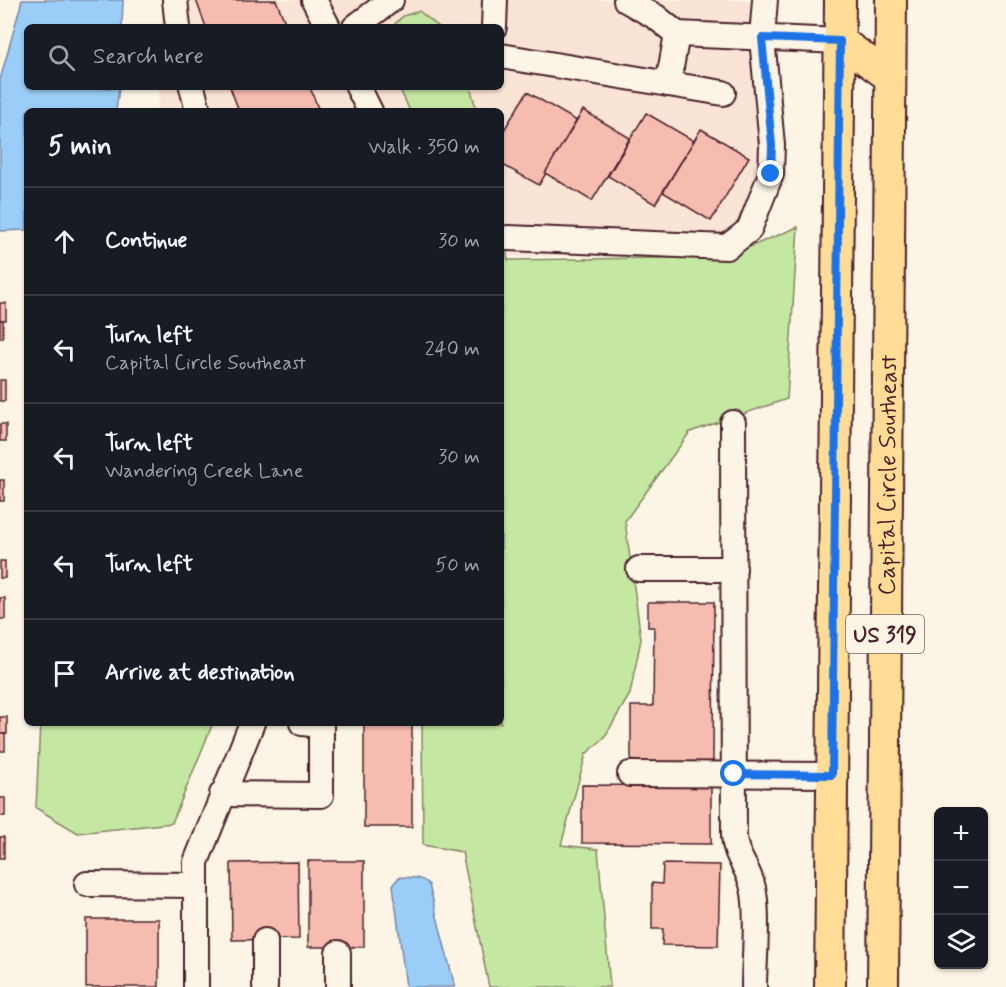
<!DOCTYPE html>
<meta charset="utf-8">
<style>
body{margin:0;font-family:Mynerve,sans-serif;background:#242831;color:#f1f3f6}
.controls{position:absolute;right:18px;bottom:18px;display:grid;overflow:hidden;border-radius:9px;box-shadow:0 2px 4px #0004}
.controls button{width:54px;height:54px;display:grid;place-items:center;padding:0;border:0;border-bottom:2px solid #363941;background:#171b24;color:#f1f3f6;font:30px sans-serif}
.stop{position:absolute;width:18px;height:18px;margin:-14px;border:4px solid #1a73e8;border-radius:50%;background:#fff}
.stop.end{background:#1a73e8;border-color:#fff;box-shadow:0 2px 6px #0008}
.list{margin:0;padding:0;list-style:none}
h2{display:flex;justify-content:space-between;align-items:center;height:78px;margin:0;padding:0 24px;font-size:26px}
h2 small{font-size:20px;font-weight:400;color:#9ea1a6}
.list li{display:grid;grid-template-columns:39px 1fr auto;gap:18px;align-items:center;box-sizing:border-box;height:108px;padding:0 24px;border-top:2px solid #363941}
.list b{display:block;font-size:22px;white-space:nowrap}
.list p{margin:0;font-size:20px;white-space:nowrap;color:#9ea1a6}
.list em{font-size:20px;font-style:normal;color:#9ea1a6}
.icon{flex:none;width:33px;height:33px;fill:none;stroke:currentColor;stroke-width:2;stroke-linecap:round;stroke-linejoin:round}
.map{position:relative;flex:none;width:1006px;height:987px;overflow:hidden}
.search{position:absolute;background:#171b24;box-shadow:0 2px 4px #0004;left:24px;top:24px;width:480px;height:66px;display:flex;align-items:center;gap:15px;box-sizing:border-box;padding:0 21px;border-radius:9px;color:#9ea1a6;font-size:22px}
.panel{position:absolute;background:#171b24;box-shadow:0 2px 4px #0004;left:24px;top:108px;width:480px;height:618px;border-radius:9px}
.map>svg:first-child{display:block}
</style>
<div class="map">
<svg width="1006" height="987" viewBox="0 0 1006 987">
<rect width="100%" height="100%" fill="#fcf5e5"/>
<filter id="ink" filterUnits="userSpaceOnUse"><feTurbulence type="fractalNoise" baseFrequency=".0167" numOctaves="2"/><feDisplacementMap in="SourceGraphic" scale="12" xChannelSelector="R" yChannelSelector="G"/><feConvolveMatrix kernelMatrix="1 2 1 2 8 2 1 2 1" color-interpolation-filters="sRGB"/></filter>
<g filter="url(#ink)">
<polygon fill="#fae4d5" points="162,0 773,0 781,146 770,205 721,254 501,256 501,111 158,111 159,87 501,87 501,27 161,27"/>
<g fill="#c4e7a1" stroke="#878366" stroke-width="1.5">
<polygon points="419,11 439,27 392,27 403,16"/>
<polygon points="399,87 470,87 477,111 410,111"/>
<polygon points="501,227 508,260 725,257 798,227 787,399 690,432 625,521 641,639 630,694 604,738 586,754 561,845 598,849 610,987 489,987 462,852 423,845 422,723 501,723"/>
<polygon points="40,723 213,723 172,823 78,833 36,808"/>
</g>
<g fill="#9acdf7" stroke="#7a87a5" stroke-width="1.5">
<polygon points="22,0 123,0 122,27 27,27 27,87 119,88 116,111 27,111 27,230 0,231 0,80"/>
<path d="M399,877C409,878 422,876 429,885L455,987H406L393,885Z"/>
</g>
<g fill="#f6bcaf" stroke="#4a1f2b" stroke-width="1.5">
<polygon points="196,0 276,0 287,27 206,27"/>
<polygon points="230,87 310,87 319,111 239,111"/>
<polygon points="527,92 577,121 539,185 501,164 501,135"/>
<polygon points="583,110 630,138 592,201 545,173"/>
<polygon points="646,113 694,141 655,204 608,176"/>
<polygon points="701,129 749,157 711,221 663,192"/>
<rect x="0" y="303" width="6" height="17"/>
<rect x="0" y="320" width="3" height="18"/>
<rect x="0" y="380" width="5" height="21"/>
<rect x="0" y="424" width="6" height="17"/>
<rect x="0" y="480" width="4" height="21"/>
<rect x="0" y="561" width="5" height="17"/>
<rect x="0" y="598" width="5" height="21"/>
<polygon points="648,602 714,602 713,763 631,762 631,706 653,706 654,627 648,627"/>
<rect x="0" y="717" width="7" height="17"/>
<rect x="364" y="723" width="48" height="104"/>
<rect x="0" y="734" width="5" height="17"/>
<polygon points="582,785 711,786 711,844 582,843"/>
<rect x="0" y="798" width="5" height="18"/>
<rect x="0" y="837" width="4" height="21"/>
<rect x="308" y="861" width="56" height="86"/>
<polygon points="298,862 299,939 232,940 231,863"/>
<polygon points="663,864 720,865 718,946 662,945 663,929 652,929 652,883 662,884"/>
<rect x="86" y="919" width="73" height="68"/>
</g>
<g fill="none" stroke-linecap="round" stroke-linejoin="round">
<g stroke="#4a1f2b" stroke-width="28">
<g id="minor">
<polyline points="175,0 178,27"/>
<polyline points="314,0 328,27"/>
<polyline points="626,0 656,17 677,34 840,41"/>
<polyline points="355,27 391,0"/>
<polyline points="494,27 495,0"/>
<polyline points="501,56 723,93"/>
<polyline points="668,84 677,34"/>
<polyline points="192,87 198,111"/>
<polyline points="358,87 370,111"/>
<polyline points="508,238 727,247 749,230 771,174 772,145 762,38 765,0"/>
<path d="M733,423L734,836C735,857 749,868 753,888C759,912 754,961 754,987"/>
<polyline points="639,569 734,569"/>
<polyline points="630,774 832,775"/>
<polyline points="222,794 321,795 321,725 302,723"/>
<polyline points="87,884 196,885"/>
<polyline points="338,953 338,987"/>
<polyline points="196,987 196,862 252,723"/>
<polyline points="265,987 265,941"/>
</g>
</g>
<g stroke="#4a1f2b" stroke-width="34">
<g id="major">
<polyline points="840,41 890,77"/>
<polyline points="830,987 840,0"/>
<path id="s1" d="M883,987L891,0"/>
</g>
</g>
<use href="#minor" stroke="#fcf5e5" stroke-width="24"/>
<use href="#major" stroke="#ffdd96" stroke-width="30"/>
</g>
</g>
<g fill="none" stroke-linecap="round" stroke-linejoin="round" filter="url(#ink)">
<polyline stroke="#1a73e8" stroke-width="8" points="734,774 832,775 840,41 762,38 772,145 771,174"/>
</g>
<g text-anchor="middle" stroke-width="6" stroke-linejoin="round" paint-order="stroke">
<rect fill="#fcf5e5" stroke="#7f5f63" stroke-width="1.5" x="846" y="615" width="78" height="38" rx="4.5"/>
<g font-size="22" font-weight="bold" fill="#4a1f2b">
<text x="885" y="642">US 319</text>
</g>
<g font-size="24" fill="#4a1f2b" stroke="#fcf5e5">
<text dy="8" stroke="none"><textPath href="#s1" startOffset="512">Capital Circle Southeast</textPath></text>
</g>
</g>
</svg>
<div class="controls">
<button>+</button>
<button>−</button>
<button><svg class="icon" aria-label="layers" viewBox="0 0 24 24"><path d="M12 4l9 5-9 5-9-5zM3 14l9 5 9-5"/></svg></button>
</div>
<div class="stop" style="left:734px;top:774px"></div>
<div class="stop end" style="left:771px;top:174px"></div>
<div class="search"><svg class="icon" aria-label="search" viewBox="0 0 24 24"><circle cx="10" cy="10" r="6"/><path d="M15 15l6 6"/></svg>Search here</div>
<section class="panel">
<h2>5 min<small>Walk · 350 m</small></h2>
<ul class="list">
<li><svg class="icon" aria-label="ahead" viewBox="0 0 24 24"><path d="M12 20V5M6 11l6-6 6 6"/></svg><div><b>Continue</b></div><em>30 m</em></li>
<li><svg class="icon" aria-label="left" viewBox="0 0 24 24"><path d="M17 20v-9H6M10 6l-5 5 5 5"/></svg><div><b>Turn left</b><p>Capital Circle Southeast</p></div><em>240 m</em></li>
<li><svg class="icon" aria-label="left" viewBox="0 0 24 24"><path d="M17 20v-9H6M10 6l-5 5 5 5"/></svg><div><b>Turn left</b><p>Wandering Creek Lane</p></div><em>30 m</em></li>
<li><svg class="icon" aria-label="left" viewBox="0 0 24 24"><path d="M17 20v-9H6M10 6l-5 5 5 5"/></svg><div><b>Turn left</b></div><em>50 m</em></li>
<li><svg class="icon" aria-label="arrive" viewBox="0 0 24 24"><path d="M6 21V4h12l-3 4 3 4H6"/></svg><div><b>Arrive at destination</b></div></li>
</ul>
</section>
</div>
